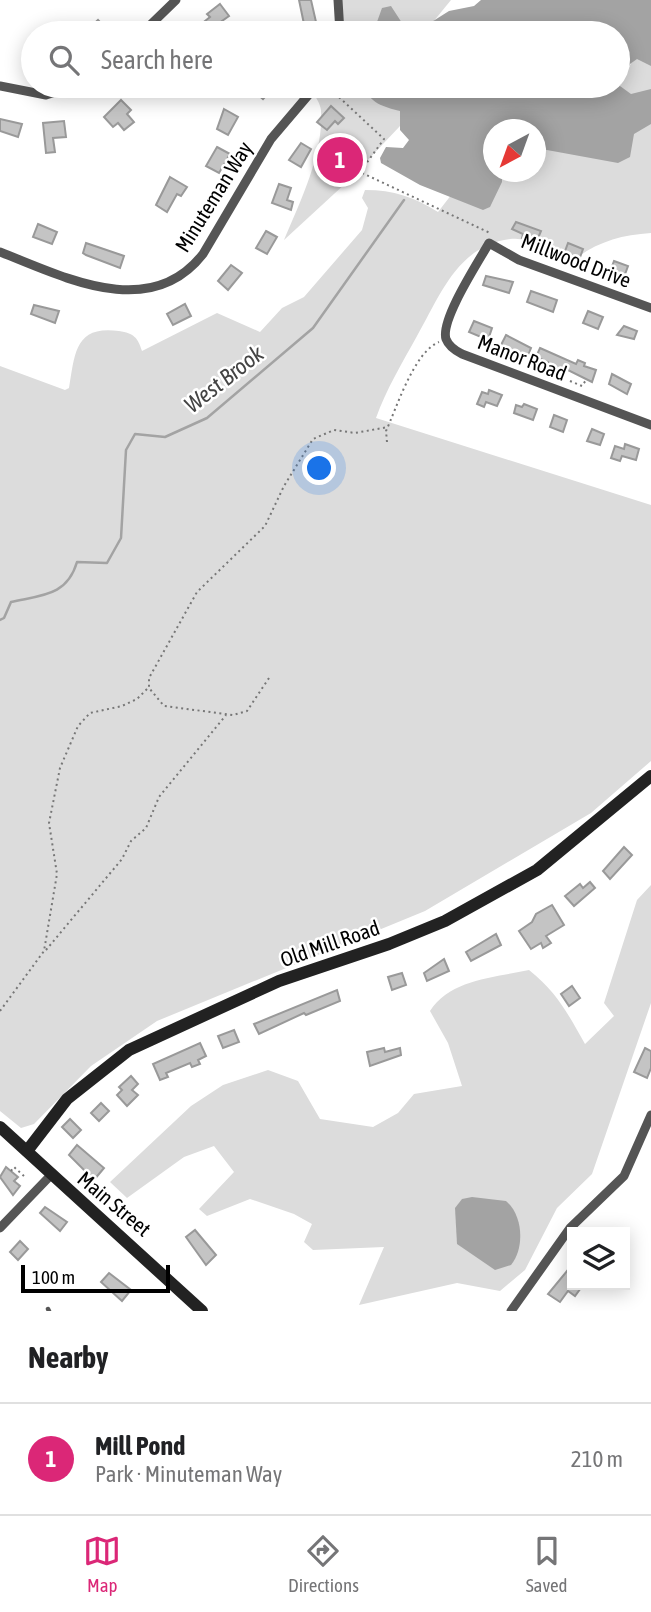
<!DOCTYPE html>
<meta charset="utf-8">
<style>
body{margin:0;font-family:"Asap Condensed",sans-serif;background:#f6f6f6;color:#202124}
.controls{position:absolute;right:21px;bottom:21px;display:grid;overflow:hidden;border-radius:0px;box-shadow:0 4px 18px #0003}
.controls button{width:63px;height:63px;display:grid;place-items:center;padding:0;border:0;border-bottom:2px solid #e0e0e0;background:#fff;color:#202124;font:35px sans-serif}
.compass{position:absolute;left:483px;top:119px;width:63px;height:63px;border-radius:50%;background:#fff;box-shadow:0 4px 18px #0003;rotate:221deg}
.scale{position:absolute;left:21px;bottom:18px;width:149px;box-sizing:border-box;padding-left:7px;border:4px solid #000;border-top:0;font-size:19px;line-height:24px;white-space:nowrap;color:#000;-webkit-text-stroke:5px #fff;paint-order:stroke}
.you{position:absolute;left:320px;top:469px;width:24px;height:24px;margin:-18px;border:5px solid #fff;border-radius:50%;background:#1a73e8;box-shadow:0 0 0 10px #1a73e833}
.badge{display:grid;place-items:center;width:46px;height:46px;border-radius:50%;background:#db2777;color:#fff;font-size:23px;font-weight:700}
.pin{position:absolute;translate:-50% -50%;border:4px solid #fff;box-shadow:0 2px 7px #0006}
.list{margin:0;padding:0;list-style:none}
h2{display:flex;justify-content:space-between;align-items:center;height:91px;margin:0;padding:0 28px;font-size:30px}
h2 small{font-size:23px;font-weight:400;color:#757577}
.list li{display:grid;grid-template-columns:46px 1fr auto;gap:21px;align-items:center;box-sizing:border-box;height:112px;padding:0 28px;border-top:2px solid #e0e0e0}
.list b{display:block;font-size:26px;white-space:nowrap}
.list p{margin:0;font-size:23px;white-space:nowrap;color:#757577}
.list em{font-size:23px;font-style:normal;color:#757577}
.icon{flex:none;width:38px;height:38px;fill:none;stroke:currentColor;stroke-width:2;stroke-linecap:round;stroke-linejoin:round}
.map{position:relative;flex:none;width:651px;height:1311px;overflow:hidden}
.search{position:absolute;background:#fff;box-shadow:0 4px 18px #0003;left:21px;right:21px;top:21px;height:77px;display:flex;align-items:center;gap:18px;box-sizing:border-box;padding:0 24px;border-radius:38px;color:#757577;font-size:26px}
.sheet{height:203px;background:#fff}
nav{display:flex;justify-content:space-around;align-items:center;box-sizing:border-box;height:98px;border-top:2px solid #e0e0e0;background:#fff;font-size:19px;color:#757577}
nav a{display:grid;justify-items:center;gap:4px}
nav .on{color:#db2777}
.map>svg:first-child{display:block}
</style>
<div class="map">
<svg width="651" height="1311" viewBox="0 0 651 1311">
<rect width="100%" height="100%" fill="#fff"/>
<g fill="#dcdcdc">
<polygon points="339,0 451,0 424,33 337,33"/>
<path d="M651,21V233C619,235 594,243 570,263C553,253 531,236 510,239C457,246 440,296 417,336C402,363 386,390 376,418L651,505V761L591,813L425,911L157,1021L91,1066L34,1124L21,1128L0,1111V366L65,390L69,388C75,353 75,325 119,331C134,333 138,338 142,351L217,313L260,332L282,308L304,297L362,230L368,208L362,198L365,190C394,190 414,197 438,212L479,159L494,172H536V130L619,89Z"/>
<path d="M309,86H393L411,122L400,126L347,182L284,240C300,202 324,153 321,110C320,102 313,93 309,86Z"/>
<path d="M651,885V1003L592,1174L557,1208L525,1270L500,1291L457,1283L359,1305L384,1247L313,1250L304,1242L312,1224L294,1214L250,1199L207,1216L199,1209L234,1172L214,1146L184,1157L127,1198L110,1182L191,1106L223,1085L268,1070L298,1081L320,1119L373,1127L398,1113L414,1094L462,1086L448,1043L430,1011C451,979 493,978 529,970C557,992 568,1014 585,1044L614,1016L604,1003L637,900Z"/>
</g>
<g fill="#a3a3a3">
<path d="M481,0H651V66L637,59L630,64L620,86L631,94L651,89V124L634,134L630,157L618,163L536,148V130H494V172H502V182L490,207L483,210L420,185L381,163L380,158L386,147L403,148L409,140L400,130V111C384,107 369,103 364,86H618V33H373L382,8L391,6L402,23H430L449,11L474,6Z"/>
<path d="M472,1197L506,1201C523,1215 525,1248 511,1265L495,1270L457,1244L455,1208L462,1199Z"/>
</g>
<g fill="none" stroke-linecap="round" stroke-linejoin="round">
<path stroke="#a3a3a3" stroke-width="2.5" d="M0,620L4,618L11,602C42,595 67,596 77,562L107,563L121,538L126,450L135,434L165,437L207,418L313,328L404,200"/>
</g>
<g fill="#c4c4c4" stroke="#999" stroke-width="2">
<polygon points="299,0 311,0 316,22 304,24"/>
<polygon points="220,4 229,16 205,33 199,26 210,17 207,14"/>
<polygon points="98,20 110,33 84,33"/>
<polygon points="248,86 275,86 263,99"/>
<polygon points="121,100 131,110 127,114 134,122 124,130 118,123 113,127 104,117"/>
<polygon points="331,106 344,118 338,124 335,121 327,130 317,122"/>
<polygon points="224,109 238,117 228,135 217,129"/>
<polygon points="0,119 22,124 18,137 0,131"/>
<polygon points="64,121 66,137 53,138 55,152 46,153 43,123"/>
<polygon points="301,143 311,149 301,167 289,160"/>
<polygon points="217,147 230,154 219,173 206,166"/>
<polygon points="170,177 187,187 181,196 177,194 167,212 156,205"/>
<polygon points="279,184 291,188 287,200 293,202 291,210 272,203"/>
<polygon points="516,222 541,231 536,243 522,238 523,234 512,229"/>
<polygon points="38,224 57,232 52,244 33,237"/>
<polygon points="266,231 277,237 267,254 256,248"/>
<polygon points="86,243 124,256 120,268 86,255 83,253"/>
<polygon points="568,243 583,249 579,260 564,254"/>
<polygon points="614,261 628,266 624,277 610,272"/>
<polygon points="231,265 242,273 228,290 218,281"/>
<polygon points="486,276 513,282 509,293 483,285"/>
<polygon points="531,291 557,300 553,312 527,302"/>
<polygon points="185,304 191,316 173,325 167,314"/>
<polygon points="34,305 59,311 55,323 31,314"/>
<polygon points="588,311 603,317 598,329 583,323"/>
<polygon points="474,321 492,328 488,340 469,332"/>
<polygon points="624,326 637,331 634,339 617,335"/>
<polygon points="506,335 531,348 527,358 500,347"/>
<polygon points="540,348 576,364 578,360 585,363 584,366 596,370 592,382 562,367 560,371 547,366 548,362 536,357"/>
<polygon points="612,374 631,384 627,394 609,384"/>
<polygon points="489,390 502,395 497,406 486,402 484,407 477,404 482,392 488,394"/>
<polygon points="524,404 537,409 533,420 514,413 516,405 522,407"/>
<polygon points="554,415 567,420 563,432 550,427"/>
<polygon points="592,429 604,434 600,445 587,441"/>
<polygon points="625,444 639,449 636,460 622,456 620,461 611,458 615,446 624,449"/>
<polygon points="624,847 632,855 610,879 603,871"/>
<polygon points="590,882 595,888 574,906 565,896 580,884 583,888"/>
<polygon points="552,905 564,925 546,936 551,943 543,948 541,943 531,949 519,931 532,922 536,914"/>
<polygon points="496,934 501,945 471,961 466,952"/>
<polygon points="444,959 449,971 427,981 424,973"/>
<polygon points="402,973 406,985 392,990 388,977"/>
<polygon points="572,986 580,998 569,1006 561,994"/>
<polygon points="337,990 340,1001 306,1015 304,1013 259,1034 254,1024"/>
<polygon points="234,1030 239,1042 223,1048 218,1036"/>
<polygon points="200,1043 206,1056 198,1060 200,1064 192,1067 190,1063 166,1073 168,1077 160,1080 153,1064"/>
<polygon points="384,1048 385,1052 400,1048 401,1055 370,1066 367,1052"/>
<polygon points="645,1048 651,1051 651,1068 647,1078 634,1072"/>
<polygon points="131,1076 138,1084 132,1090 138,1095 127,1106 117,1095 122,1090 119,1087"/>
<polygon points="101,1103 109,1111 99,1121 91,1113"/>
<polygon points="70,1119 81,1130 73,1138 62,1127"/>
<polygon points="77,1145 104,1168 94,1180 69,1155"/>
<polygon points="6,1167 18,1177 14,1181 20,1186 13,1195 0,1177"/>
<polygon points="45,1207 67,1222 60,1231 40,1213"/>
<polygon points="195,1230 216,1255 206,1265 186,1237"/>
<polygon points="20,1241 28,1249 18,1260 10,1252"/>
<polygon points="567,1271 572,1275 572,1285 583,1285 575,1296 568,1291 560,1302 548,1294"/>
<polygon points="109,1273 131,1290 122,1301 101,1282"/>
</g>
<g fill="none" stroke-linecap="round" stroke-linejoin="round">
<g stroke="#777" stroke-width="2" stroke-dasharray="2 3.5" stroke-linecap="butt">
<polyline points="327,86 384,139 360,172 490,233"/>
<polyline points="570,381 582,386 586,380"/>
<path d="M387,442L386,431C397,407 414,352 439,342"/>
<polyline points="269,678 247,711 233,715 164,706 149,688 149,678 197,592 265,526 284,486 313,439 334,430 355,433 388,427"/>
<polyline points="46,950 122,859 131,841 146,828 159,797 226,715"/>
<polyline points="0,1011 44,951 57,874 49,823 60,768 78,726 90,713 122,706 137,699 148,688"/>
<polyline points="11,1171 14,1167 25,1177"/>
</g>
<polyline stroke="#555" stroke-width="4.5" points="48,1309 49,1311"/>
<g stroke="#555" stroke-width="9">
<polyline points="338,0 340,33"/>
<polyline points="142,33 176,0"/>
<polyline points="0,86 46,95 74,86"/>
<path d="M0,252C64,277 150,322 203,254L271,139L316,86"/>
<path d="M651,308L519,260L489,243C479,261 440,320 446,339C449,347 456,351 462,354L651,425"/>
<polyline points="0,1228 51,1175"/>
<polyline points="511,1311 570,1228 624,1176 651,1115"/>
</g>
<g stroke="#222" stroke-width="12">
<polyline points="0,1127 202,1311"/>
<polyline points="27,1151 67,1099 129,1050 279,981 389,944 445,921 537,870 651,776"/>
</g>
</g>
<g text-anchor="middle" stroke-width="5" stroke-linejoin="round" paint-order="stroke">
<g font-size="21" fill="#000" stroke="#fff">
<text transform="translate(214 197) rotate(-58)" y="7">Minuteman Way</text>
<text transform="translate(576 261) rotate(21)" y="7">Millwood Drive</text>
<text transform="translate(522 358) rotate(21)" y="7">Manor Road</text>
<text transform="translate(330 944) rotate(-19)" y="7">Old Mill Road</text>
<text transform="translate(114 1204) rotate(40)" y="7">Main Street</text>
</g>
<g font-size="23" font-style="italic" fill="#444" stroke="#fff">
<text transform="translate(224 379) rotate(-38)" y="8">West Brook</text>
</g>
</g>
</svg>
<div class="controls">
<button><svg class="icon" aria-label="layers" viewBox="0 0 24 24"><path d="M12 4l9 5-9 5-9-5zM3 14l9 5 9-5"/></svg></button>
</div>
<svg class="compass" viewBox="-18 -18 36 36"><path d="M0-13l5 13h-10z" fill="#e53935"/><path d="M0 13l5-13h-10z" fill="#757577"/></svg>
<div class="scale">100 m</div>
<div class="you"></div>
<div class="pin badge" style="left:340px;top:160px">1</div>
<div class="search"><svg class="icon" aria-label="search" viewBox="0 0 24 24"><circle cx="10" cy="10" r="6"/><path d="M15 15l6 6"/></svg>Search here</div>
</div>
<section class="sheet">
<h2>Nearby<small></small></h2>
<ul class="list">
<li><span class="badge">1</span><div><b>Mill Pond</b><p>Park · Minuteman Way</p></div><em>210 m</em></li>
</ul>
</section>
<nav>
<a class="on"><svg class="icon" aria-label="map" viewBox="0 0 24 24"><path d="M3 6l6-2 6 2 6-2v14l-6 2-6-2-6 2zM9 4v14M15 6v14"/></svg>Map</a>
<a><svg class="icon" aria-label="directions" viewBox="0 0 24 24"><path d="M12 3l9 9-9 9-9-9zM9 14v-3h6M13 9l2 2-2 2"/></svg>Directions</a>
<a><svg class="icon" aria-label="saved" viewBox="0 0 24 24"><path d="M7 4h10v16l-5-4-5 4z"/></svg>Saved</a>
</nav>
